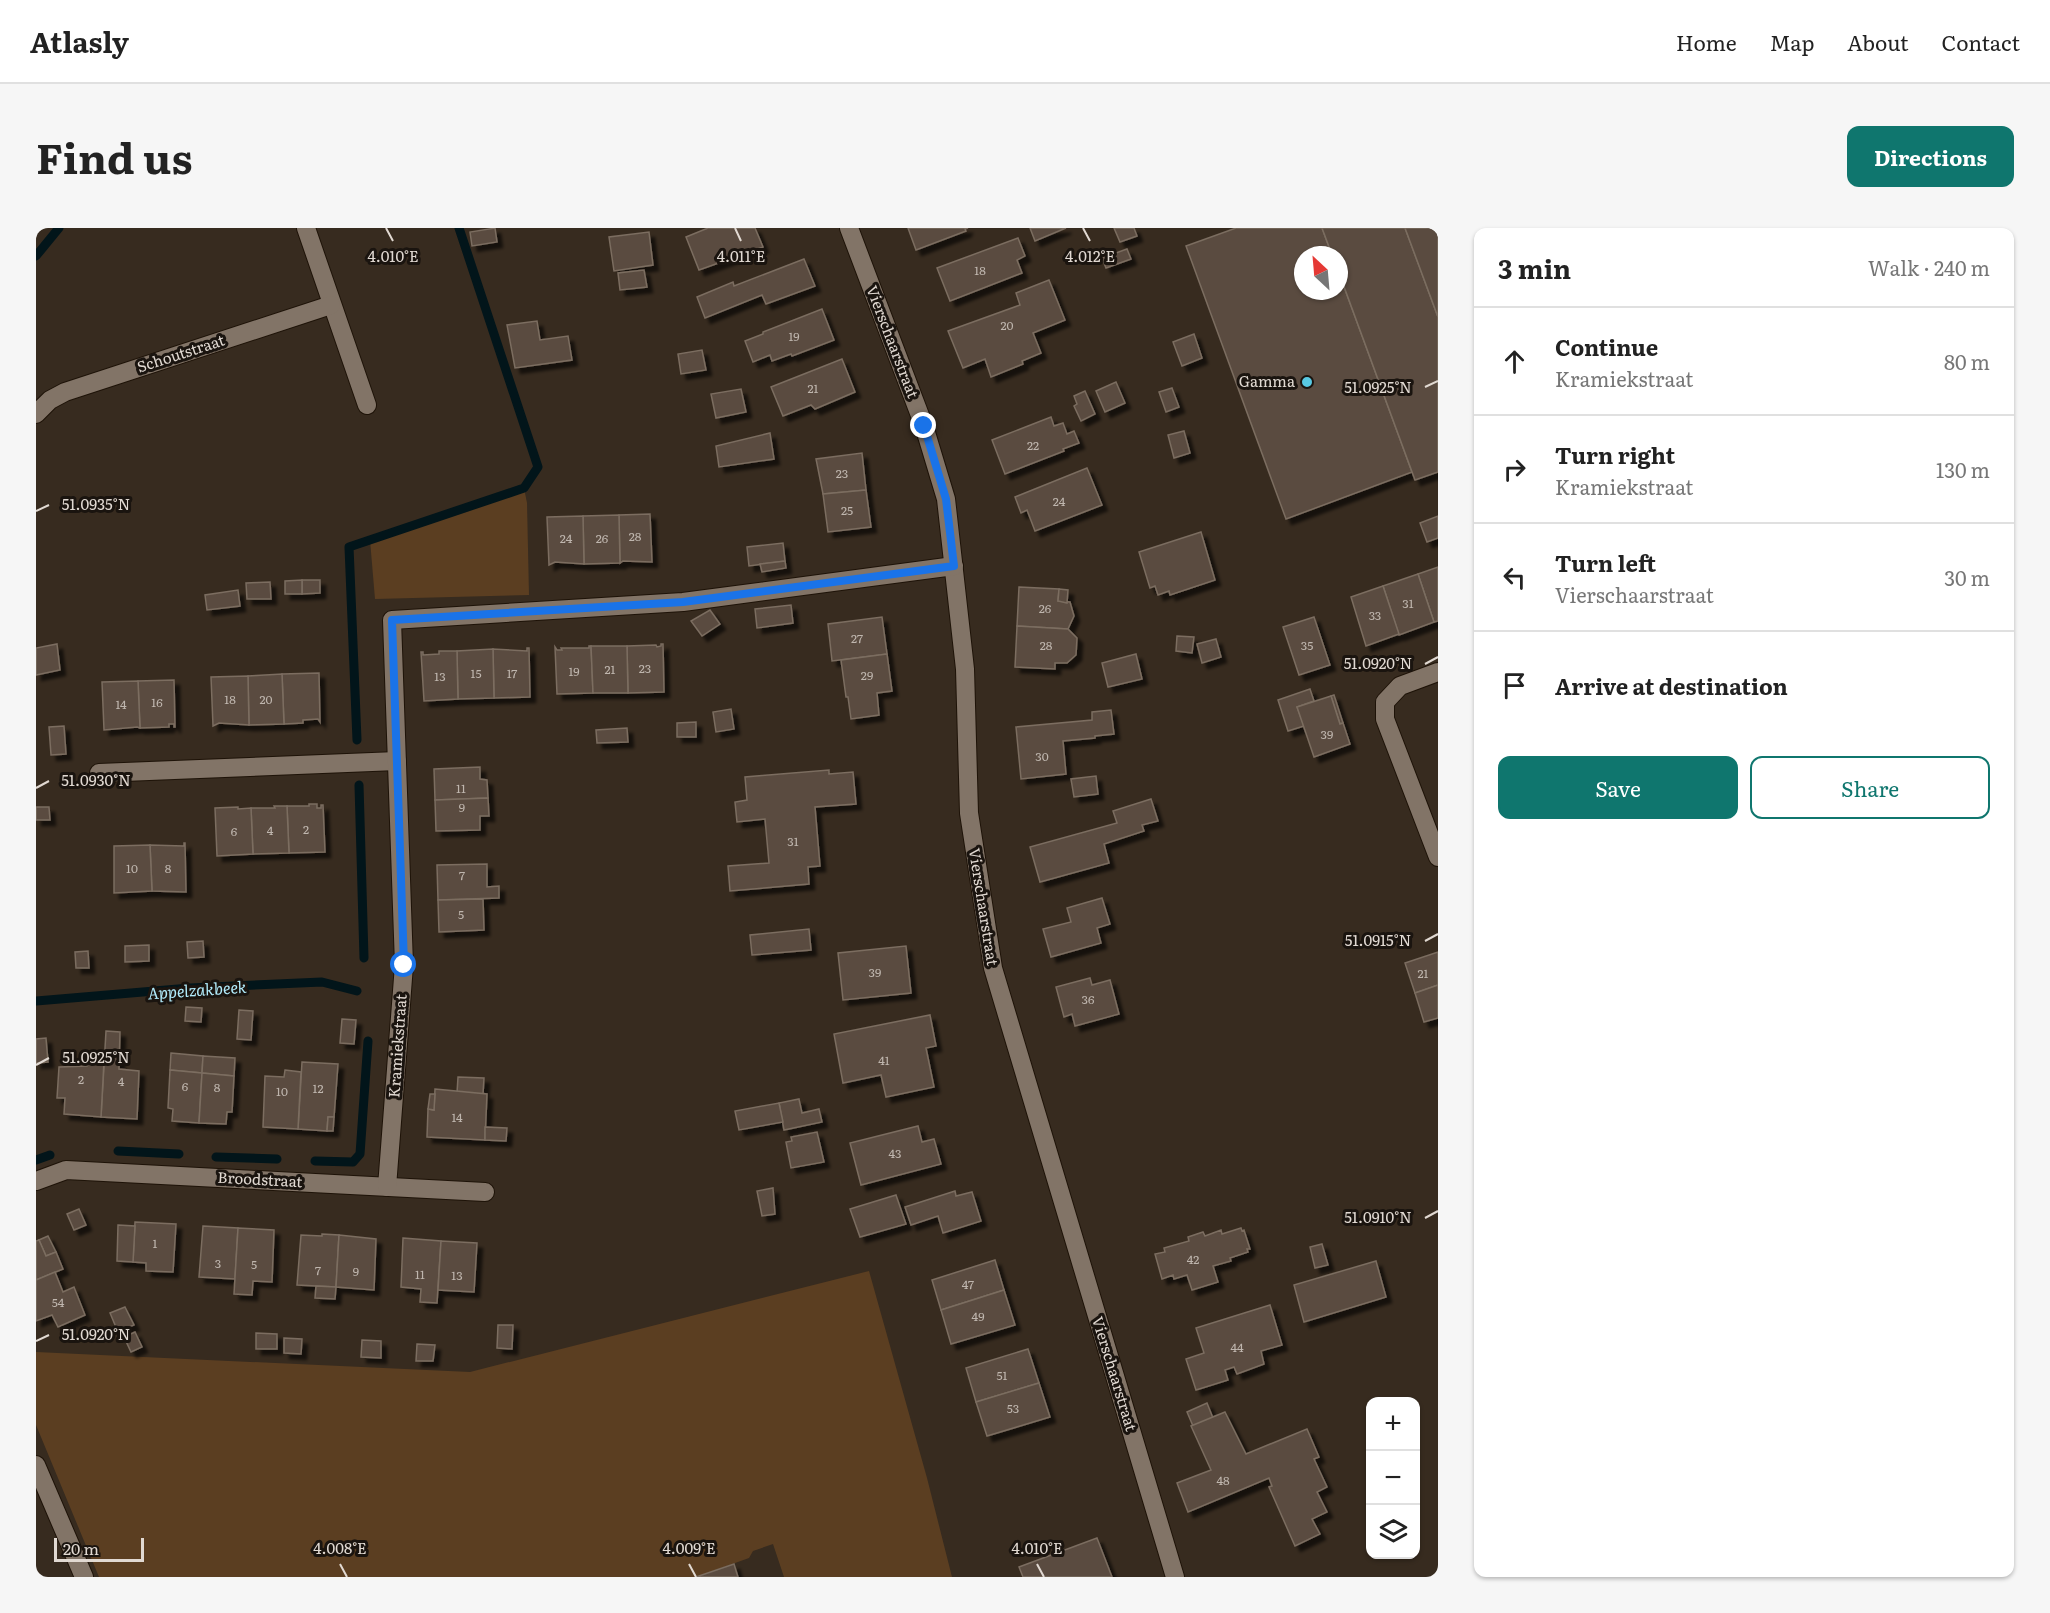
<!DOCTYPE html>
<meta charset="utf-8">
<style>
body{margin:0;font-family:Literata,serif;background:#f6f6f6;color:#222}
.controls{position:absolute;right:18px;bottom:18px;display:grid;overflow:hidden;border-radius:12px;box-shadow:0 2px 4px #0004}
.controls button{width:54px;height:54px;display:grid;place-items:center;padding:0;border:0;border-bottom:2px solid #e0e0e0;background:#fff;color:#222;font:30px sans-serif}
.compass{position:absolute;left:1258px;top:18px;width:54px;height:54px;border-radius:50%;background:#fff;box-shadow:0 2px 4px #0004;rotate:334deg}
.scale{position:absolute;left:18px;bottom:15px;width:90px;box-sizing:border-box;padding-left:6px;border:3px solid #e1d9d2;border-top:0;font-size:16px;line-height:21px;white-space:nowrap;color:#e1d9d2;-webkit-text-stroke:4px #1a140f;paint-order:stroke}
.stop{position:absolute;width:18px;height:18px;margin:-14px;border:4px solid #1a73e8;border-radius:50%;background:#fff}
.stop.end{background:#1a73e8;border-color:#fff;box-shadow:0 2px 6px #0008}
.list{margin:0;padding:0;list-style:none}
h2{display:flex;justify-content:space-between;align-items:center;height:78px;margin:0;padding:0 24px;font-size:26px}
h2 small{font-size:20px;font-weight:400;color:#767676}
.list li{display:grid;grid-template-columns:39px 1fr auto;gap:18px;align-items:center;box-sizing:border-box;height:108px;padding:0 24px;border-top:2px solid #e0e0e0}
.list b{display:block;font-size:22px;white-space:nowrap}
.list p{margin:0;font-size:20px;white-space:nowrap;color:#767676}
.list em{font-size:20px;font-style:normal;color:#767676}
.actions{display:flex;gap:12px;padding:18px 24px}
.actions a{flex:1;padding:14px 0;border:2px solid #0f766e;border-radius:12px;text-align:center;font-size:21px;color:#0f766e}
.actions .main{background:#0f766e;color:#fff}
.icon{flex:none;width:33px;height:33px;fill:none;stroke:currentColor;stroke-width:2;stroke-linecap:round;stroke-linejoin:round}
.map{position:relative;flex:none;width:1402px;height:1349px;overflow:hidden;border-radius:12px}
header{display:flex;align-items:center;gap:36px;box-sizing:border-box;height:84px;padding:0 30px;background:#fff;border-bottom:2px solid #e0e0e0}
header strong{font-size:28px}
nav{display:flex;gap:33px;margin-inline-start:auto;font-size:21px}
.intro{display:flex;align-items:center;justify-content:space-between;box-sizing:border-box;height:144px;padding:0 36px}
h1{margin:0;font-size:42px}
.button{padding:15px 27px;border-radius:12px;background:#0f766e;color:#fff;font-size:21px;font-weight:700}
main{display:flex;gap:36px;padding:0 36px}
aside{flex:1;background:#fff;border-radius:12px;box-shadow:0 2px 4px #0004}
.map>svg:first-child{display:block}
</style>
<header>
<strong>Atlasly</strong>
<nav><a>Home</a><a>Map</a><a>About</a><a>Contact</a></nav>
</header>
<div class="intro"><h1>Find us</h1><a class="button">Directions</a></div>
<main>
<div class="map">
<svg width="1402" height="1349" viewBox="0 0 1402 1349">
<defs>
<filter id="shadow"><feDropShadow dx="5.5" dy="5.5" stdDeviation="1.5" flood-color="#0009"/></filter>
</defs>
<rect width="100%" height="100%" fill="#372b1f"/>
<g fill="#5b3e21">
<polygon points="488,260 491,275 493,367 339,371 334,312"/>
<polygon points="833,1043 891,1250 916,1349 748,1349 737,1316 717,1323 713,1330 660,1349 63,1349 0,1197 0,1124 434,1144"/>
</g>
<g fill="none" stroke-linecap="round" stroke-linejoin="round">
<g stroke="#02151a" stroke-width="9">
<polyline points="0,28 23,0"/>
<polyline points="321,512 313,319 488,260 502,239 423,0"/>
<polyline points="323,557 328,730"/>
<polyline points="0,773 154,760 286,754 321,763"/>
<polyline points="82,923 143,926"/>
<polyline points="180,929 241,931"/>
<polyline points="0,932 14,927"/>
<polyline points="279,933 317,934 324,926 332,813"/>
</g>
</g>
<g fill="#5a4c40" stroke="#7b6d60" stroke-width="1.5" filter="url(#shadow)">
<polygon points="459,0 461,14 436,18 434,4"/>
<polygon points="672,0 719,0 727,19 663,42 650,9"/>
<polygon points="872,0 932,0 929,1 930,3 880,22"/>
<polygon points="994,0 1030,0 999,13"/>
<polygon points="1078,0 1098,0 1101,8 1084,14"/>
<polygon points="1200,0 1286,0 1296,27 1267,27 1267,63 1303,63 1303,45 1376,244 1250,291 1150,18"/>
<polygon points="1286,0 1369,0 1402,89 1402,244 1379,252 1303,45 1303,27 1296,27"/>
<polygon points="1369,0 1402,0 1402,89"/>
<polygon points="613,4 617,37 578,43 573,9"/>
<polygon points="982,10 989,28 981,32 986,45 914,73 901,40"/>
<polygon points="1091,21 1095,31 1070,40 1066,30"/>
<polygon points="768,31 779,58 730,76 726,67 669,90 661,69 697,54 698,58"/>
<polygon points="608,42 611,59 584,62 582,45"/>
<polygon points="1013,52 1029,92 997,105 1005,125 986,133 987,136 955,149 949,131 927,140 912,103 984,77 980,65"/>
<polygon points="786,81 798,112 756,128 755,126 736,133 734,127 717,134 709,113 727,106 727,104"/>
<polygon points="501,93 504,112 532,108 536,132 479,140 471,97"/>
<polygon points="1158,106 1166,130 1146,138 1137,114"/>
<polygon points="666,122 670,142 645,146 642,126"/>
<polygon points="806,131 819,164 779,181 775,177 747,188 735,159"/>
<polygon points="1080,154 1089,175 1069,184 1060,163"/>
<polygon points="1136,160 1143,179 1130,184 1123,164"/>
<polygon points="705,161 710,184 680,190 675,166"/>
<polygon points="1049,163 1059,186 1045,193 1038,178 1041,176 1038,168"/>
<polygon points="1015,189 1018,198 1027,195 1031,206 1038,203 1043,215 1027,221 1028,223 969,246 956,212"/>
<polygon points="1148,203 1154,225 1138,230 1132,207"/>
<polygon points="734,205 738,231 683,239 680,218"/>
<polygon points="826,225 830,262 787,266 780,231"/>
<polygon points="1051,240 1066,277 999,303 991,282 985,285 979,269"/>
<polygon points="830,262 835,299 792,304 787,266"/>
<polygon points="614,286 616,334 587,333 584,335 583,287"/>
<polygon points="583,287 584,335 548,336 547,288"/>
<polygon points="547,288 548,336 519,334 513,337 511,289"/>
<polygon points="1402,288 1402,310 1391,314 1384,295"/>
<polygon points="1165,304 1179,352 1134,367 1133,363 1122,367 1119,358 1114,360 1103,324"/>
<polygon points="747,315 749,333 713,338 711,319"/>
<polygon points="749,333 750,340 726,344 724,336"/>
<polygon points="1402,339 1402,393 1398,394 1382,346"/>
<polygon points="1382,346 1398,394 1363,407 1347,358"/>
<polygon points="266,352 284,352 284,365 266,366"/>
<polygon points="266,352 266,366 249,366 249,353"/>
<polygon points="234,354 235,371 211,371 210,355"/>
<polygon points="1347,358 1363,406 1330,418 1315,369"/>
<polygon points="983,359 1023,361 1022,373 1034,374 1038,388 1032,401 981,398"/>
<polygon points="1023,361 1032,362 1031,375 1022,373"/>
<polygon points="202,362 204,378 171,382 169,367"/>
<polygon points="755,377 757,395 721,400 719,381"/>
<polygon points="674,382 684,396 666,408 655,393"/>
<polygon points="846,389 851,426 796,433 792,396"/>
<polygon points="1278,389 1294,437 1263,447 1247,399"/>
<polygon points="981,398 1032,401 1041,410 1040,427 1031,435 1019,435 1019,441 979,439"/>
<polygon points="1141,408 1158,409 1156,425 1140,423"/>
<polygon points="1180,411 1185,429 1166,435 1161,416"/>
<polygon points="21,416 24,442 0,447 0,420"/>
<polygon points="625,416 627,416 628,464 592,465 591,418 620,417 621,419 625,418"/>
<polygon points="553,418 555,418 557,465 521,466 519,419 521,422 526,422 525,420 553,420"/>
<polygon points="555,418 591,418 592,465 557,465"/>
<polygon points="491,420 493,420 494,469 458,470 457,421 491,423"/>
<polygon points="457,421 458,470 422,471 421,423"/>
<polygon points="403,423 421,423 422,471 388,473 385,424 387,424 387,427 403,426"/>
<polygon points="851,426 856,463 841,465 843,487 815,491 812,469 810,469 805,432"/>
<polygon points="1100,426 1106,451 1072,459 1066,435"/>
<polygon points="283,445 284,494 282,491 267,492 267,495 248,496 246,446"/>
<polygon points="246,446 248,496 213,497 212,448"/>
<polygon points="212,448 213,497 183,495 177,498 175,449"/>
<polygon points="138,452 139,499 138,499 138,496 133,496 133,499 104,500 102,453"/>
<polygon points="102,453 104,500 101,499 68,502 66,454"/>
<polygon points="1274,461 1278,473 1261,479 1268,498 1252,503 1242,472"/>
<polygon points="1298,467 1307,495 1304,496 1295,468"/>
<polygon points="1295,468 1304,496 1307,495 1314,516 1278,529 1261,479"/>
<polygon points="695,481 698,501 680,504 677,484"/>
<polygon points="1075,482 1078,506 1059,508 1059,510 1027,513 1030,546 985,551 980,499 1056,492 1056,484"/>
<polygon points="660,494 660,509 641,509 641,495"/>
<polygon points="28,498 30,526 15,527 13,499"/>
<polygon points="591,500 592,514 561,515 560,502"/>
<polygon points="444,539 444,551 451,552 452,570 399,572 398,541"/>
<polygon points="793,542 793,546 817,544 820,576 779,579 784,638 772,639 773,656 694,663 692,638 733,635 729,591 701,594 699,574 711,572 709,549"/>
<polygon points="1060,548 1062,566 1038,569 1035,551"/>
<polygon points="452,570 453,588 444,588 444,602 400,603 399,572"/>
<polygon points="1115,571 1122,593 1106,597 1108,603 1068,616 1073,635 1004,654 994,619 1081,595 1077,583"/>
<polygon points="273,576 281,576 281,580 285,580 285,577 287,577 289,624 253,625 251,578 273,578"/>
<polygon points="238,578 251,578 253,625 217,626 215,580 239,580"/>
<polygon points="0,579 13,579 14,592 0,592"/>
<polygon points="202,579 202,581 215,580 217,626 181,628 179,580"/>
<polygon points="148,615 149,615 150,664 116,663 114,617 148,618"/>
<polygon points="114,617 116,663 78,665 78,618"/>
<polygon points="451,636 451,659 463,658 463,670 402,672 401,637"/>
<polygon points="1066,670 1074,696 1061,700 1065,715 1015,729 1007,701 1035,694 1031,680"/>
<polygon points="447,671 448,702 403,704 402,672"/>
<polygon points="773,701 775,722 716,727 714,707"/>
<polygon points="167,713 168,729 152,730 151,714"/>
<polygon points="113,717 113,733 89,734 89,718"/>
<polygon points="870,718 875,765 807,772 802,725"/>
<polygon points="52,723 53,740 40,740 39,724"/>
<polygon points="1402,724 1402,757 1379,765 1369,735"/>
<polygon points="1054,750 1056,757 1074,752 1083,786 1039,798 1036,786 1028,789 1020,759"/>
<polygon points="1402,757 1402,790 1388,794 1379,765"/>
<polygon points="150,779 166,780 165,794 149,793"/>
<polygon points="203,782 217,783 215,812 201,811"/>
<polygon points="894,787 900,818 890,820 898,859 850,869 845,847 807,855 798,806"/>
<polygon points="306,791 320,792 318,816 304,815"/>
<polygon points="70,803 84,804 83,841 103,843 101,891 65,889"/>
<polygon points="10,810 12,834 0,835 0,811"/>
<polygon points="135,825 167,828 166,845 134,842"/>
<polygon points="167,828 199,830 198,848 166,845"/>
<polygon points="51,833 68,833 65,889 28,886 29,870 21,870 23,839 51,838"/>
<polygon points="266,834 302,836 298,889 292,889 291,903 262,901"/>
<polygon points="134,842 166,845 163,895 136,893 137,881 132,880"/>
<polygon points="249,842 265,844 262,901 227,899 229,848 248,849"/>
<polygon points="166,845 198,848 196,884 191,884 190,896 163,895"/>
<polygon points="422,849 448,850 447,866 421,865"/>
<polygon points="399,861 451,866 449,912 391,909 392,881 398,882"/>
<polygon points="394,866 399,866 398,882 392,881"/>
<polygon points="763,871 766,885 783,881 786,894 748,902 743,875"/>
<polygon points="743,875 747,894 703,902 699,883"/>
<polygon points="292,889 298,889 297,903 291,903"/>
<polygon points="882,898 886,914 898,911 905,936 825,957 814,915"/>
<polygon points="449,899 471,900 470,913 449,912"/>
<polygon points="781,904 788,934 755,940 750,914 756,913 755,909"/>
<polygon points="737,960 739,986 726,988 721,963"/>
<polygon points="919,963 920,968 936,964 945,993 907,1005 902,988 875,997 869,979"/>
<polygon points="860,967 870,996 824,1009 814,981"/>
<polygon points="43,981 50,997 38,1002 31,986"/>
<polygon points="99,994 140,996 137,1044 110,1043 110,1035 97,1034"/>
<polygon points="82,997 99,998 97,1034 81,1033"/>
<polygon points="167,998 202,1000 199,1051 163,1049"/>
<polygon points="202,1000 238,1002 236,1054 217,1053 216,1067 198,1066"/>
<polygon points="1205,1000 1206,1003 1208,1002 1214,1021 1211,1021 1212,1024 1194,1030 1195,1033 1177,1038 1182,1054 1156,1062 1151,1047 1138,1051 1137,1047 1126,1051 1119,1026 1129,1024 1128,1020 1153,1013 1152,1009 1167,1004 1169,1008 1185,1002 1186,1006"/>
<polygon points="286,1006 303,1007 300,1059 261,1057 265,1007 286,1008"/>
<polygon points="303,1007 340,1011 338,1062 300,1059"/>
<polygon points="12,1008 20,1024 10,1028 3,1012"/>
<polygon points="367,1010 405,1013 401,1075 384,1074 385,1061 365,1059"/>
<polygon points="3,1012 10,1028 20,1024 27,1041 0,1052 0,1013"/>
<polygon points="405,1013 441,1015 438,1064 402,1062"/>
<polygon points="1286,1016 1292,1037 1279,1040 1274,1019"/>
<polygon points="959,1032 968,1062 905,1082 896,1052"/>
<polygon points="1340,1033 1350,1069 1268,1094 1258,1057"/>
<polygon points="19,1044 27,1064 38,1059 49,1087 22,1099 16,1087 0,1093 0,1052"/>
<polygon points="280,1058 300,1059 299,1071 279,1070"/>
<polygon points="968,1062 979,1097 915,1116 905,1082"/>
<polygon points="1234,1077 1246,1117 1225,1123 1228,1136 1201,1146 1198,1139 1189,1142 1192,1152 1160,1162 1150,1131 1168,1125 1160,1100"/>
<polygon points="89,1079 98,1097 82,1104 74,1085"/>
<polygon points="462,1097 477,1097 476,1121 461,1120"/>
<polygon points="99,1104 106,1119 95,1124 88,1109"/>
<polygon points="220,1105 241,1106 241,1121 220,1121"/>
<polygon points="248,1110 266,1111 265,1126 248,1125"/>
<polygon points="326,1112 345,1113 345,1130 325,1129"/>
<polygon points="381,1116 399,1117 397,1133 380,1133"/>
<polygon points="992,1121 1003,1155 940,1174 930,1140"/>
<polygon points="1003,1155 1014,1189 951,1208 940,1174"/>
<polygon points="1171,1175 1177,1190 1157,1198 1151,1184"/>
<polygon points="1189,1184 1210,1226 1271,1201 1283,1229 1278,1231 1291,1259 1281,1264 1291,1284 1276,1291 1284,1306 1259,1318 1233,1259 1236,1258 1233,1250 1152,1284 1141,1255 1175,1242 1155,1198"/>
<polygon points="1061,1310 1076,1349 987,1349 983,1339"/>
<polygon points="698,1336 702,1349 660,1349"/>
</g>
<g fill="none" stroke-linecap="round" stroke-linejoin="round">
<g stroke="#1e1308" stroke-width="20">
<g id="minor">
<polyline points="270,0 331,177"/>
<polyline points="813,0 888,198 910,271 929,441 933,585 957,740 1139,1349"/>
<polyline points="0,186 14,172 29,164 295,77"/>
<polyline points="1402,444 1364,458 1349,474 1349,491 1402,629"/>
<polyline points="63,545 361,533"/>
<polyline points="0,953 30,942 449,964"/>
<polyline points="351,959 368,737 356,392 647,374 918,338"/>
</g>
</g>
<g stroke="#1e1308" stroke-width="20">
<polyline id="tertiary" points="0,1237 48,1349"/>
</g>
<use href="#minor" stroke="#827467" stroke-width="18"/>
<use href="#tertiary" stroke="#827467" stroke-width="18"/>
</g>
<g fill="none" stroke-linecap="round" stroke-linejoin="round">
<polyline stroke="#1a73e8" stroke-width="8" points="368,737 356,392 647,374 918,338 910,271 888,198"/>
</g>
<path fill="none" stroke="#e1d9d2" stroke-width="2" d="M350,0L357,13M699,0L705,13M1047,0L1054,13M1389,159L1402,153M0,283L13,277M1389,436L1402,429M0,560L13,553M1389,713L1402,706M0,837L13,830M1389,990L1402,983M0,1113L13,1107M304,1336L311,1349M653,1336L660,1349M1001,1336L1008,1349"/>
<circle fill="#58c9e3" stroke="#1a140f" stroke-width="2" cx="1271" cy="154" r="6"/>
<g text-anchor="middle" stroke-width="6" stroke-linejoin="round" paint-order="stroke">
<g font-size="12" fill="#bfb6ae">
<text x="944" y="47">18</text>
<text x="971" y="102">20</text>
<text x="758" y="113">19</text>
<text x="777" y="165">21</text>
<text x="997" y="222">22</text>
<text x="806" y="250">23</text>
<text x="1023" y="278">24</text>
<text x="811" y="287">25</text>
<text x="599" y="313">28</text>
<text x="530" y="315">24</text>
<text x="566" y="315">26</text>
<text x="1372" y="380">31</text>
<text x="1009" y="385">26</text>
<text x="1339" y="392">33</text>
<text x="821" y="415">27</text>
<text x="1010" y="422">28</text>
<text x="1271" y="422">35</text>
<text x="609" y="445">23</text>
<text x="574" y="446">21</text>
<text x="538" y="448">19</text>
<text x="440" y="450">15</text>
<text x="476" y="450">17</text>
<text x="831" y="452">29</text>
<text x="404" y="453">13</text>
<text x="194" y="476">18</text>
<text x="230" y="476">20</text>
<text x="121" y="479">16</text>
<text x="85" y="481">14</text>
<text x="1291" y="511">39</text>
<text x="1006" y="533">30</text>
<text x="425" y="565">11</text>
<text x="426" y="584">9</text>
<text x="270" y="606">2</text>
<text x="234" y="607">4</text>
<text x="198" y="608">6</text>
<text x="757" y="618">31</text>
<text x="96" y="645">10</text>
<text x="132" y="645">8</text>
<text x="426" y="652">7</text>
<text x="425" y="691">5</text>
<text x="839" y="749">39</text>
<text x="1387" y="750">21</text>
<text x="1052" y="776">36</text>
<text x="848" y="837">41</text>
<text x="45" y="856">2</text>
<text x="85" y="858">4</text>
<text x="149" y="863">6</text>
<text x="181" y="864">8</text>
<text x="282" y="865">12</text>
<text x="246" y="868">10</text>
<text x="421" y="894">14</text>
<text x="859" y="930">43</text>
<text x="119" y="1020">1</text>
<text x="1157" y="1036">42</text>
<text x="182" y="1040">3</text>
<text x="218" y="1041">5</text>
<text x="282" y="1047">7</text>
<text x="320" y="1048">9</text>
<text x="384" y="1051">11</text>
<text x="421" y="1052">13</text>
<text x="932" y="1061">47</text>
<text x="22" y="1079">54</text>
<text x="942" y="1093">49</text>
<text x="1201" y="1124">44</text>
<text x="966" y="1152">51</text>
<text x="977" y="1185">53</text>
<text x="1187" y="1257">48</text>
</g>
<g font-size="15" fill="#e1d9d2" stroke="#1a140f">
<text transform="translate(856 114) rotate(69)" y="5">Vierschaarstraat</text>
<text transform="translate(145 126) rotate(-18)" y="5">Schoutstraat</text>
<text transform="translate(947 679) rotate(81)" y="5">Vierschaarstraat</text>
<text transform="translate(362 818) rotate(-86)" y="5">Kramiekstraat</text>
<text transform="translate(224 952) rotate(3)" y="5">Broodstraat</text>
<text transform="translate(1078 1146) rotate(73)" y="5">Vierschaarstraat</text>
</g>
<g font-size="15" fill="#e1d9d2" stroke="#1a140f" text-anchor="end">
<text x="1259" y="159">Gamma</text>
</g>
<g font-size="16" font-style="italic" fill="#b2ecfc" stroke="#1a140f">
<text transform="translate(161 762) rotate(-4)" y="6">Appelzakbeek</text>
</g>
</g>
<g font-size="15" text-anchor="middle" fill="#e1d9d2" stroke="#1a140f" stroke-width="6" stroke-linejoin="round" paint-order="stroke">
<text x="357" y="34">4.010°E</text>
<text x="1054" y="34">4.012°E</text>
<text x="705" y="34">4.011°E</text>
<text x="1342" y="165">51.0925°N</text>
<text x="60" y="282">51.0935°N</text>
<text x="1342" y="441">51.0920°N</text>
<text x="60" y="558">51.0930°N</text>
<text x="1342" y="718">51.0915°N</text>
<text x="60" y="835">51.0925°N</text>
<text x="1342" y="995">51.0910°N</text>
<text x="60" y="1112">51.0920°N</text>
<text x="304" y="1326">4.008°E</text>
<text x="653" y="1326">4.009°E</text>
<text x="1001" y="1326">4.010°E</text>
</g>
</svg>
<div class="controls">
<button>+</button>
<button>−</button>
<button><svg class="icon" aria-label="layers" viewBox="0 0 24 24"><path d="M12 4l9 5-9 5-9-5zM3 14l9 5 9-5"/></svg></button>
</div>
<svg class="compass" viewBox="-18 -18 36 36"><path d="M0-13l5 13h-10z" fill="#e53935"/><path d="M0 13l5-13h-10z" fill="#767676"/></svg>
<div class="scale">20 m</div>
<div class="stop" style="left:368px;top:737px"></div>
<div class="stop end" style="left:888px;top:198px"></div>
</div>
<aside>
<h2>3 min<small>Walk · 240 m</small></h2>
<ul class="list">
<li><svg class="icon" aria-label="ahead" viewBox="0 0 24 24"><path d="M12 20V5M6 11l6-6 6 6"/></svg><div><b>Continue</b><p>Kramiekstraat</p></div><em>80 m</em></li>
<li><svg class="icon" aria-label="right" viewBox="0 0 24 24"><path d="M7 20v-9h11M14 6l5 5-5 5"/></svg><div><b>Turn right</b><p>Kramiekstraat</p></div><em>130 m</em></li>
<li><svg class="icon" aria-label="left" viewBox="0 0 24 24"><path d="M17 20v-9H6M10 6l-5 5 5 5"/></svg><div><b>Turn left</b><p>Vierschaarstraat</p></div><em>30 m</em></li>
<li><svg class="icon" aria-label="arrive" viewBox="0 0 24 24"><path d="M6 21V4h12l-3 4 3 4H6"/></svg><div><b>Arrive at destination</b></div></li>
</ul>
<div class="actions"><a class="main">Save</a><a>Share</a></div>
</aside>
</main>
